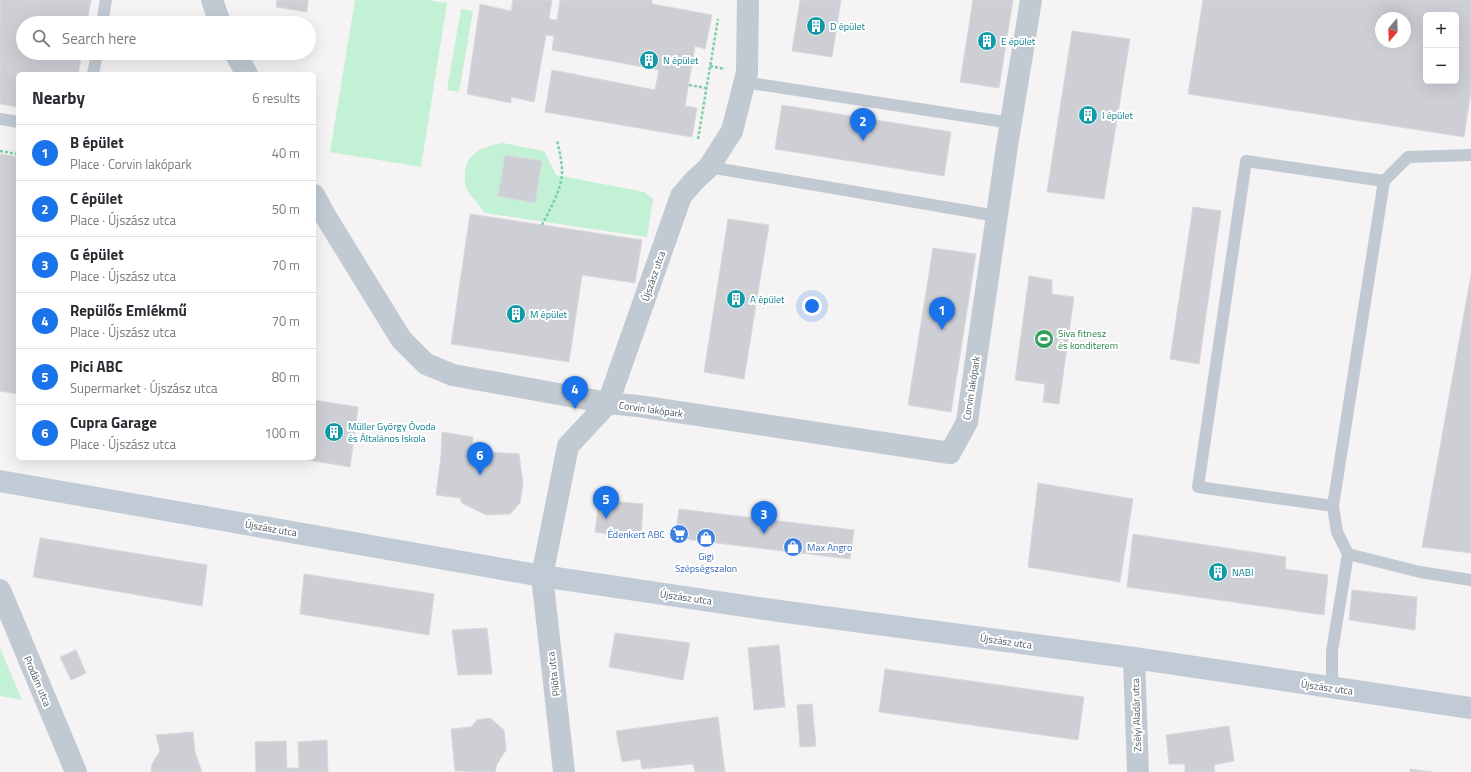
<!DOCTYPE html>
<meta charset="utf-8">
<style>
body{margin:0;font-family:"Titillium Web",sans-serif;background:#f7f7f7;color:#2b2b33}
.controls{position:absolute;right:12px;top:12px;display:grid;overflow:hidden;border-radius:6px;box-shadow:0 4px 16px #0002}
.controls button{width:36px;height:36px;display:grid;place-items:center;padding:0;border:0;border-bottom:1px solid #e1e1e2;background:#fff;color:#2b2b33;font:20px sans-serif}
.compass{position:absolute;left:1375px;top:12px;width:36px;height:36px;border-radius:50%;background:#fff;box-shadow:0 4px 16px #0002;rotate:199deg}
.you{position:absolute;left:812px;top:306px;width:14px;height:14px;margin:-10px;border:3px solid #fff;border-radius:50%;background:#1a73e8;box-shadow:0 0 0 6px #1a73e833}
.badge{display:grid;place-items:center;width:26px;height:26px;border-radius:50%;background:#1a73e8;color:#fff;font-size:13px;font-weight:700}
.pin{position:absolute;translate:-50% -33px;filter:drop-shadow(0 1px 2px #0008)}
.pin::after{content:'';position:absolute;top:21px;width:14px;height:12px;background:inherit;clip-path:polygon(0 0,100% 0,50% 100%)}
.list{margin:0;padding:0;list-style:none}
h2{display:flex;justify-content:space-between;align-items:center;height:52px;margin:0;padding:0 16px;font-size:17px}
h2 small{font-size:13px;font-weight:400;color:#7c7c81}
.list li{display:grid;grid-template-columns:26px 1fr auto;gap:12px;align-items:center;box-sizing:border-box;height:56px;padding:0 16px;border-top:1px solid #e1e1e2}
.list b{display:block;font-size:15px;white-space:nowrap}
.list p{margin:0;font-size:13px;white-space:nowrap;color:#7c7c81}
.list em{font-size:13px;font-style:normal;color:#7c7c81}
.icon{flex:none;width:22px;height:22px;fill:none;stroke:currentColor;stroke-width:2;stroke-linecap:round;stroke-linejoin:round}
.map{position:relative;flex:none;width:1471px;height:772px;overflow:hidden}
.search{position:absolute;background:#fff;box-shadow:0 4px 16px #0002;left:16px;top:16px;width:300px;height:44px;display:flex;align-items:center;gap:10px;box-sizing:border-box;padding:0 14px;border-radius:22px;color:#7c7c81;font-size:15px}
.panel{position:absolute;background:#fff;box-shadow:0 4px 16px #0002;left:16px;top:72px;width:300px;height:388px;border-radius:6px}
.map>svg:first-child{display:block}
</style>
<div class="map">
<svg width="1471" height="772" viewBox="0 0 1471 772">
<rect width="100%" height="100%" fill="#f5f3f3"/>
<g fill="#c3f1d5">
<polygon points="355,0 427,0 447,3 421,167 330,152"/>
<polygon points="461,9 473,11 459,92 447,90"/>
<path d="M503,143L544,151L556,175L644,192L653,199L647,237L485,213C480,206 474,200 469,193C465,187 464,180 465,172C467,152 485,146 503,143Z"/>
<polygon points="0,648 22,700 0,696"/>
</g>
<g fill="#cdcfd5" stroke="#d7d9de" fill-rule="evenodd">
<polygon points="0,0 91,0 87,23 23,23 23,53 82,53 78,74 18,74 18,107 0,104"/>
<polygon points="277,0 308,0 307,12 276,7"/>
<polygon points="513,0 552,0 549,19 557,20 560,0 652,0 652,4 712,15 705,49 695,46 685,106 697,108 692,137 545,112 552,70 655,90 659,70 552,50 554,36 546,35 534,102 511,97 511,103 467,94 480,4 511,11"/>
<polygon points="800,0 841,0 832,57 792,51"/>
<polygon points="973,0 1013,0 999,88 960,82"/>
<path d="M1203,0H1471V91L1464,137L1188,94ZM1426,15H1456V81H1426ZM1381,18H1405V42H1381Z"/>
<polygon points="1072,31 1130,39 1104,199 1047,192"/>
<polygon points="782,105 951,132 944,176 775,149"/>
<polygon points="0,154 18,157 18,394 0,391"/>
<polygon points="505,155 542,161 535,203 498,196"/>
<polygon points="1193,207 1221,211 1199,364 1170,359"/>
<polygon points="470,214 642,240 635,283 582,275 569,362 451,344"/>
<polygon points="728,219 769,225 744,379 704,372"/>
<polygon points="933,248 976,254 951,412 908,405"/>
<polygon points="1471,275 1471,553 1422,547"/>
<polygon points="1029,276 1052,280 1052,294 1074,297 1059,404 1043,402 1045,384 1015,380"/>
<polygon points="314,400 358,407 350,467 296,458 314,458"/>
<polygon points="442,432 473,437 472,451 519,454 523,483 520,503 510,514 486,515 462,503 460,498 436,495 441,456"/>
<polygon points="1038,483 1133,499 1120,582 1028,567"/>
<polygon points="599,500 643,504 641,539 595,532"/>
<polygon points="679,509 854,530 850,559 675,538"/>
<polygon points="1133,534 1286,557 1285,569 1328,575 1324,615 1127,587"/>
<polygon points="40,538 207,565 202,606 33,577"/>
<polygon points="304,574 434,594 429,635 300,614"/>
<polygon points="1352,590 1417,597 1415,630 1349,620"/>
<polygon points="487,628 492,674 458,675 452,630"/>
<polygon points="615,633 690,643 683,680 609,667"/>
<polygon points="779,645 785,707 754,710 748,648"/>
<polygon points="76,650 86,673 71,680 60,657"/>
<polygon points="885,669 1084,697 1078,740 879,712"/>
<polygon points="812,704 816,746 800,747 797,705"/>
<polygon points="718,717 725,772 695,772 693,764 642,769 640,759 622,762 616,731"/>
<polygon points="490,718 504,730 506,750 497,764 495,772 455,771 451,729 471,727 477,720"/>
<polygon points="1229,726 1234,761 1214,765 1215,772 1185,772 1185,764 1169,764 1166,735"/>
<polygon points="193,732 195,752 202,772 151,772 152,764 160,751 156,735"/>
<polygon points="327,740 328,772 256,772 255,742 286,741 287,768 299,768 298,742"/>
<polygon points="1410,769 1433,772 1410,772"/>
</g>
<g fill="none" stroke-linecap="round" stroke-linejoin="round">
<g stroke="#7ad0a6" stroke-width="2.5" stroke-dasharray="3 2" stroke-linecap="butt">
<polyline points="710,66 725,69"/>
<polyline points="689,85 706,88"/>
<polyline points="698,139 718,19"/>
<polyline points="0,151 18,154"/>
<path d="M542,225C550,209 562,189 562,171C562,161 559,150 557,140"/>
</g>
<g stroke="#c1cad2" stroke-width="12">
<polyline points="102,23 106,0"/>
<polyline points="93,74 97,53"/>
<polyline points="744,82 1011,123"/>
<polyline points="0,119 18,122"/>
<polyline points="709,167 997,216"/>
<polyline points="1333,506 1198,487 1246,161 1384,181"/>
<polyline points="1348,554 1420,572 1471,580"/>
<polyline points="1332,688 1332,651 1348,554 1337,532 1333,506 1384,181 1408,157 1471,155"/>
</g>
<g stroke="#c1cad2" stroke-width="22">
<polyline points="212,0 220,23"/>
<polyline points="235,53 247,74"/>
<polyline points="314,195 326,217 401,339 426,364 453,375 608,403 638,406 950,453 967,422 1007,146 1031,0"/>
<polyline points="0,590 76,772"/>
<polyline points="1134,658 1138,772"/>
<polyline points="564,772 542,576 568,446 608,403 681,196 694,181 709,167 732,131 747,72 748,0"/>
</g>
<polyline stroke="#c1cbd6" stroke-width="22" points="0,481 542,576 779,611 1134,658 1471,708"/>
</g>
<defs>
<g id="building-disc" transform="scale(1)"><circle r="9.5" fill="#0f9aa8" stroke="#fff"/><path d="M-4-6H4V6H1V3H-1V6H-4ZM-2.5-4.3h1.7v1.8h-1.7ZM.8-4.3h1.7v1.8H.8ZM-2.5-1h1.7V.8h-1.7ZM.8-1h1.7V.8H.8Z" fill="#fff"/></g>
<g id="stadium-disc" transform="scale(1)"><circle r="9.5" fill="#2e9e5b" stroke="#fff"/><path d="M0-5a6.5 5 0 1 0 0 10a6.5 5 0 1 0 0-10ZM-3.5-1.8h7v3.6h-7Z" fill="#fff"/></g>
<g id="supermarket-disc" transform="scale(1)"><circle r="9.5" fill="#3f7fe0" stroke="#fff"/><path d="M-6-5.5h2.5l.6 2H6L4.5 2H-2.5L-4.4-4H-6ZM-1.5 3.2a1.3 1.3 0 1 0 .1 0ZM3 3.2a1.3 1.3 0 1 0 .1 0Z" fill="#fff"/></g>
<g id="shop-disc" transform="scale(1)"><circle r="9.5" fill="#3f7fe0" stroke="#fff"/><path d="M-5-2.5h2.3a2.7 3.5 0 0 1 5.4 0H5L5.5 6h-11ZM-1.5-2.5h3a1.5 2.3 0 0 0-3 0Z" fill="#fff"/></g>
</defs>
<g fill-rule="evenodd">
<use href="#building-disc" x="816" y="26"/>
<use href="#building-disc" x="987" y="41"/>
<use href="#building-disc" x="649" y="60"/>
<use href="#building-disc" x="1088" y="115"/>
<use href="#building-disc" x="736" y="299"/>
<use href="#building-disc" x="516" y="314"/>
<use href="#stadium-disc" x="1044" y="339"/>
<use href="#building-disc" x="334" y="432"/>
<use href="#supermarket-disc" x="679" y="534"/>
<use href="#shop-disc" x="706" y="538"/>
<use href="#shop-disc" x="793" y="547"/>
<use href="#building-disc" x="1218" y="572"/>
</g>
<g text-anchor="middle" stroke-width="4" stroke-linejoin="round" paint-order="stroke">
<g font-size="10" fill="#0d838f" stroke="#fff" text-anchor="start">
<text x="830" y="30">D épület</text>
<text x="1001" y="45">E épület</text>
<text x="663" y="64">N épület</text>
<text x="1102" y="119">I épület</text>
<text x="750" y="303">A épület</text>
<text x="530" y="318">M épület</text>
<text x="348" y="430">Müller György Óvoda<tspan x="348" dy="12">és Általános Iskola</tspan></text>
<text x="1232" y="576">NABI</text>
</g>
<g font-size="10" fill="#4a5661" stroke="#fff">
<text transform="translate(653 276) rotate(-71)" y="4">Újszász utca</text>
<text transform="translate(971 388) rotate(-81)" y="4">Corvin lakópark</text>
<text transform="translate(651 409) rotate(8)" y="4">Corvin lakópark</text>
<text transform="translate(271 528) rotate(10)" y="4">Újszász utca</text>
<text transform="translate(686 597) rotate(8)" y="4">Újszász utca</text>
<text transform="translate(1006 641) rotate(8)" y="4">Újszász utca</text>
<text transform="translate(553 674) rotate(-97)" y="4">Pilóta utca</text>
<text transform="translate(38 681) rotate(67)" y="4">Prodám utca</text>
<text transform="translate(1327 687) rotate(8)" y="4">Újszász utca</text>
<text transform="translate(1136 715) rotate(-92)" y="4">Zsélyi Aladár utca</text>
</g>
<g font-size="10" fill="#27864d" stroke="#fff" text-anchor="start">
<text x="1058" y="337">Siva fitnesz<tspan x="1058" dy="12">és konditerem</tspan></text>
</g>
<g font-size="10" fill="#366cbe" stroke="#fff" text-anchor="end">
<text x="665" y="538">Édenkert ABC</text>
<text x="807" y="551" text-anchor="start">Max Angro</text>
<text x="706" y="560" text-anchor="middle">Gigi<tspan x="706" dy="12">Szépségszalon</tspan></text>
</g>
</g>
</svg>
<div class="controls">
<button>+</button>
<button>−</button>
</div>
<svg class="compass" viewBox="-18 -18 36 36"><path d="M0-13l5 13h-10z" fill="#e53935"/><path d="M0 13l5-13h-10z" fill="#7c7c81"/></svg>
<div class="you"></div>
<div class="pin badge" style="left:942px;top:330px">1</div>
<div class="pin badge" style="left:863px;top:141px">2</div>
<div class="pin badge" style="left:764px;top:534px">3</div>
<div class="pin badge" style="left:575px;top:409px">4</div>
<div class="pin badge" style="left:606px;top:519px">5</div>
<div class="pin badge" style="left:480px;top:475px">6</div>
<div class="search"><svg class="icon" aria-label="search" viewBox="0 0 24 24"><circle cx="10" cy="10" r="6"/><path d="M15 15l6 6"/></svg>Search here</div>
<section class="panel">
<h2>Nearby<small>6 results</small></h2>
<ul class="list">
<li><span class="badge">1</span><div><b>B épület</b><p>Place · Corvin lakópark</p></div><em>40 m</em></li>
<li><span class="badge">2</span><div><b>C épület</b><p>Place · Újszász utca</p></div><em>50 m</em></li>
<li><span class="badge">3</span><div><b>G épület</b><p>Place · Újszász utca</p></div><em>70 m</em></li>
<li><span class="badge">4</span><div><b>Repülős Emlékmű</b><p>Place · Újszász utca</p></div><em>70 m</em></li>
<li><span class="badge">5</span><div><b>Pici ABC</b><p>Supermarket · Újszász utca</p></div><em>80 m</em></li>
<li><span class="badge">6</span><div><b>Cupra Garage</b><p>Place · Újszász utca</p></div><em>100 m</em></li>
</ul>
</section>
</div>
